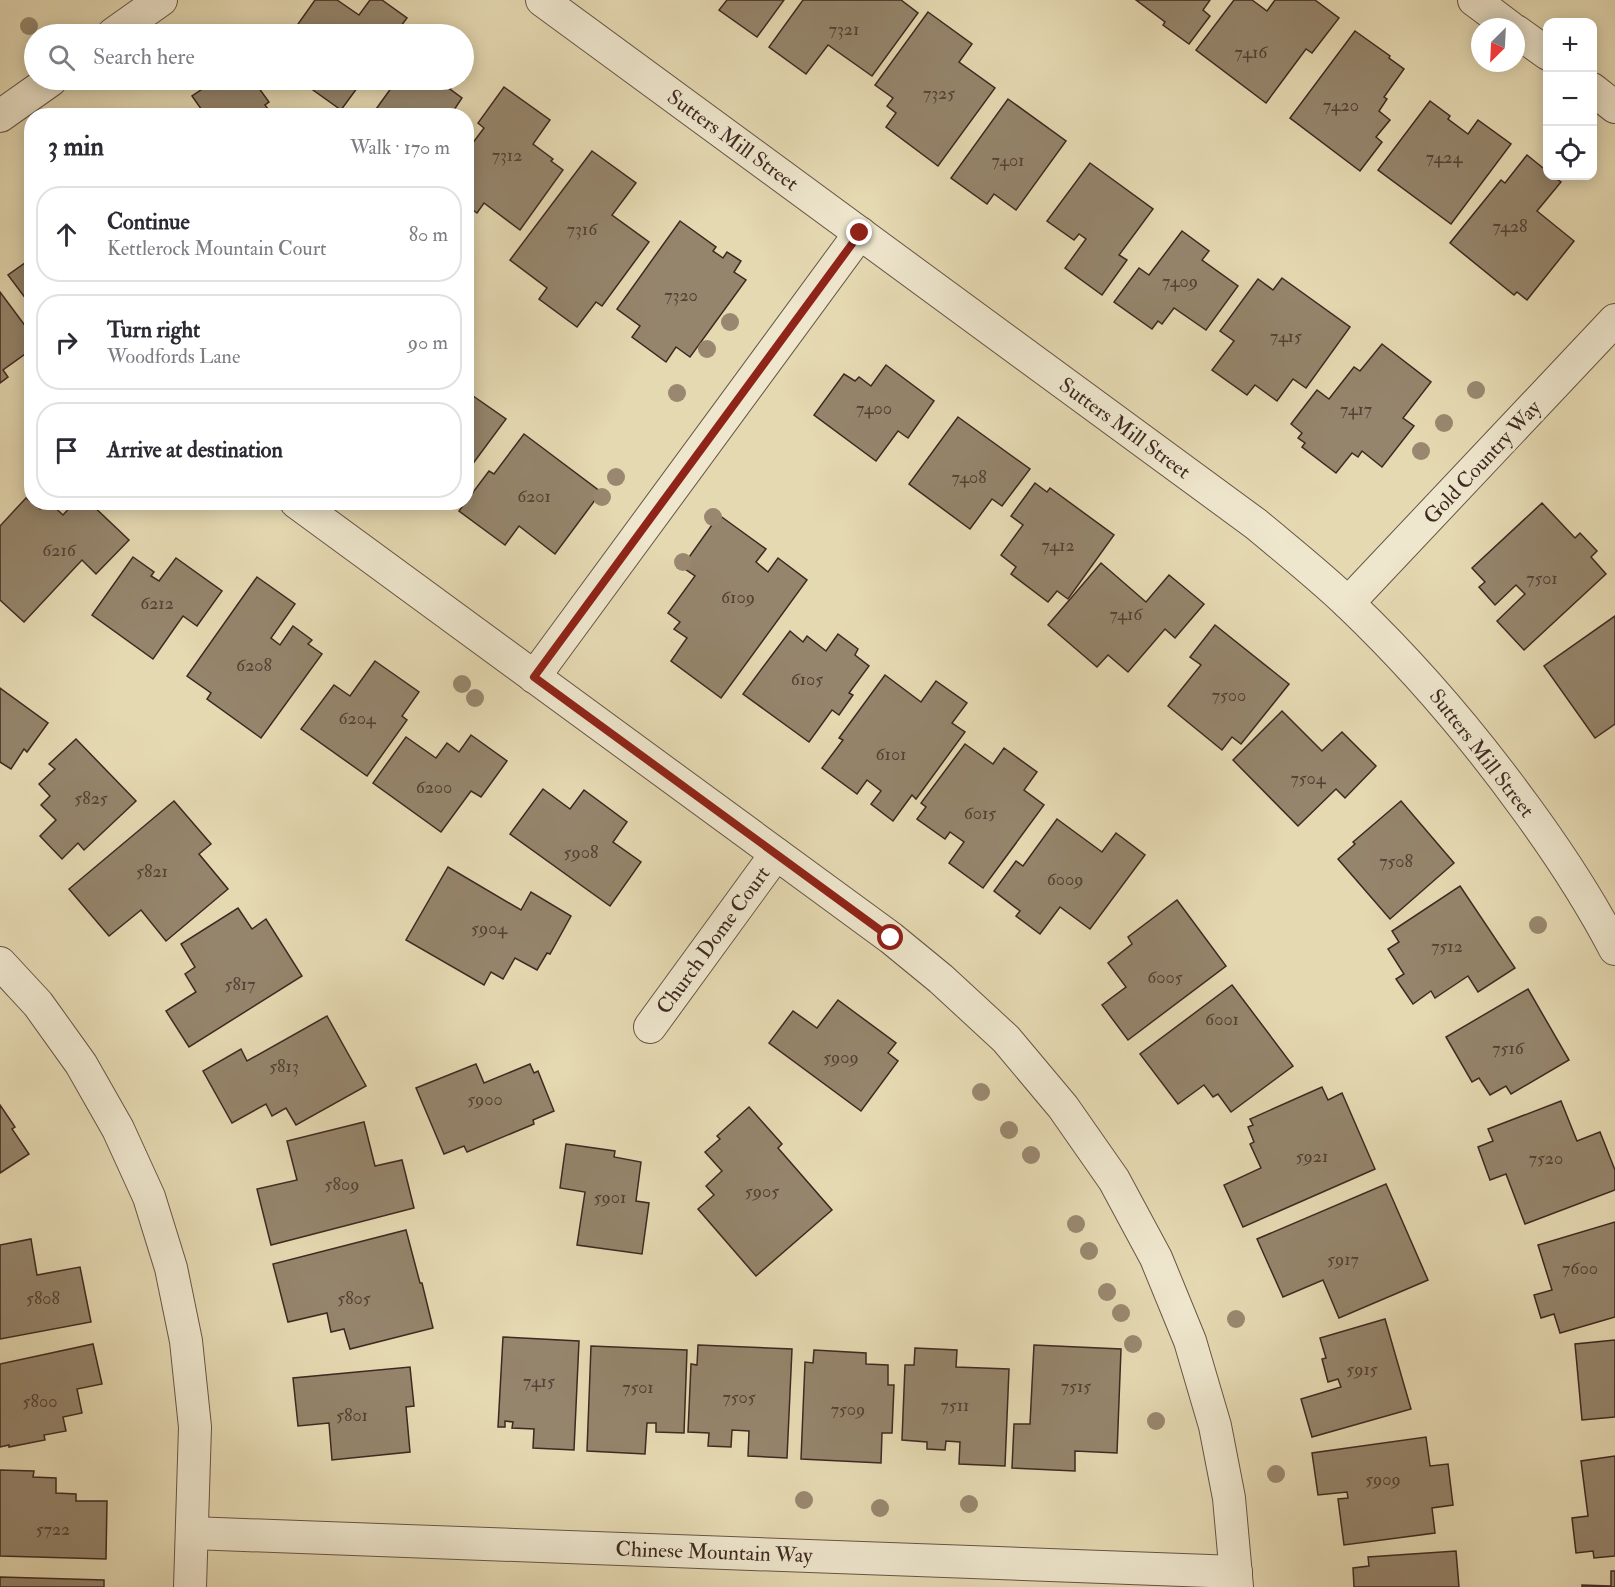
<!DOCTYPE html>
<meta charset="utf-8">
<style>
body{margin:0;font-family:"IM FELL Double Pica",serif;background:#f7f7f7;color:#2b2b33}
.controls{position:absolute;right:18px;top:18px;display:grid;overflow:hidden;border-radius:12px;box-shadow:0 3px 15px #0003}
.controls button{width:54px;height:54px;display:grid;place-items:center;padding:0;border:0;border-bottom:2px solid #e1e1e2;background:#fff;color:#2b2b33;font:30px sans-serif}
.compass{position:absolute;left:1471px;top:18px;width:54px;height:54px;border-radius:50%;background:#fff;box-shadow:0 3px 15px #0003;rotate:204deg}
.stop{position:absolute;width:18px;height:18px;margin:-14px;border:4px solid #8f2418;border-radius:50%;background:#fff}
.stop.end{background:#8f2418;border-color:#fff;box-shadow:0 2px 6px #0008}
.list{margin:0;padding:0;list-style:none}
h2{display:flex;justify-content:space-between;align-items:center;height:78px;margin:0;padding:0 24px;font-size:26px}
h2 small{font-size:20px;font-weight:400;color:#7c7c81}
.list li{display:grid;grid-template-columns:39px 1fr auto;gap:18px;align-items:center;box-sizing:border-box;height:96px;margin:0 12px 12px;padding:0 12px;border:2px solid #e1e1e2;border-radius:24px}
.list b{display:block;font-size:22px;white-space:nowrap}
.list p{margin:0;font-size:20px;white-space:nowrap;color:#7c7c81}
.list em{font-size:20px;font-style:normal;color:#7c7c81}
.icon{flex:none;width:33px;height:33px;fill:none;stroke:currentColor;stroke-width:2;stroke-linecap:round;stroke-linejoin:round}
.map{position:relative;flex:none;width:1615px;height:1587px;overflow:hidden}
.search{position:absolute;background:#fff;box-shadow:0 3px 15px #0003;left:24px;top:24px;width:450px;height:66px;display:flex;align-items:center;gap:15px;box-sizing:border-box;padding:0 21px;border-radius:33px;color:#7c7c81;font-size:22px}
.panel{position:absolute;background:#fff;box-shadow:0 3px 15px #0003;left:24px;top:108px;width:450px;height:402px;border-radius:24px}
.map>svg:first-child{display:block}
</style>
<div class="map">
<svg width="1615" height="1587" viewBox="0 0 1615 1587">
<rect width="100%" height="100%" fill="#e5d9b2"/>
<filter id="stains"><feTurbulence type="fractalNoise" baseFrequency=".00333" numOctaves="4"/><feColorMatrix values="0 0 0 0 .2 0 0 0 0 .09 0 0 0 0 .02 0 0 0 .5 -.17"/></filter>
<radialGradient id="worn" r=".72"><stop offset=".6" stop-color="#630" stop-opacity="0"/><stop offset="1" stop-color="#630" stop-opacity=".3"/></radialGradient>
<g fill="#95856c" stroke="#3e2921" stroke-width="1.5">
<polygon points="315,0 337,0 359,15 370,0 382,0 407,18 395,34 291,34"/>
<polygon points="727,0 784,0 757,37 719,10"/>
<polygon points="803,0 901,0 918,13 872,76 828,45 806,74 769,47"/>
<polygon points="1136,0 1210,0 1203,10 1210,16 1189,44 1163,25 1165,22"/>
<polygon points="1234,0 1252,0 1267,11 1275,0 1315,0 1339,18 1312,53 1306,49 1266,103 1196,50"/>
<polygon points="928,12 972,44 959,62 995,88 938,166 886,127 896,113 887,106 893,98 875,85"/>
<polygon points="1355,31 1390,56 1389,58 1404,69 1384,97 1387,99 1379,111 1390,120 1376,137 1382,142 1360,171 1290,118"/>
<polygon points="216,80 253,80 269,102 265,105 273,116 206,116 192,96"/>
<polygon points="299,80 363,80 341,110"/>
<polygon points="397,80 457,80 450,89 462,98 452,113 455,116 371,116"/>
<polygon points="504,87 550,120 533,144 553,159 551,161 563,170 520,230 484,203 477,213 466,205 466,152 484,128 478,123"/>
<polygon points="1008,99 1066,141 1016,210 994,194 987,204 951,178"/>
<polygon points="1430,101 1450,116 1448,119 1468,134 1478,120 1511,144 1451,224 1378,170"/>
<polygon points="592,151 636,183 612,215 649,242 602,306 596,302 577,327 539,299 547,288 510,260"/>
<polygon points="1527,155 1548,172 1548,176 1552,176 1561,182 1537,211 1574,241 1527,300 1517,292 1514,295 1450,243 1501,180 1505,183"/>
<polygon points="1090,163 1153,209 1119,255 1127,260 1102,295 1065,268 1086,239 1079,234 1074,240 1047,221"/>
<polygon points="680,221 716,247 713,251 723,258 727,252 741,261 734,272 746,280 690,357 676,347 666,362 632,337 640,326 617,309"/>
<polygon points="1182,231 1209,251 1202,260 1238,286 1206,330 1174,308 1162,324 1158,321 1152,329 1114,302 1139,268 1149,275"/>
<polygon points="32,258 32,307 8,275"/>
<polygon points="1282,278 1350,327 1306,388 1293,379 1277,401 1255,385 1247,395 1212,370 1234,341 1220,331 1258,279 1273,290"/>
<polygon points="0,292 32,335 32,349 3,370 8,377 0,383"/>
<polygon points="1382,344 1431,382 1403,418 1414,426 1382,467 1362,451 1358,457 1352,453 1336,473 1302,447 1305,443 1298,438 1302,433 1291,424 1317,390 1329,399 1354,367 1360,371"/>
<polygon points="886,365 934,401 908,438 898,431 876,461 814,415 844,374 855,381 859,377 871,386"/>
<polygon points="466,391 506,419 466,473"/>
<polygon points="958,417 1030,469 1002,506 992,499 970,529 909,484"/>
<polygon points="524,434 601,492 555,554 519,526 505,545 459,511 489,471 494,474"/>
<polygon points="1035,483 1047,492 1050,488 1114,535 1068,599 1057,591 1048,602 1011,574 1016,567 1001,555 1023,525 1011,516"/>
<polygon points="26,498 40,509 46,502 49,502 63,515 75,502 89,502 129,540 96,574 82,560 24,622 0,600 0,526"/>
<polygon points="1542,503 1575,538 1580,533 1597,551 1591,557 1606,574 1524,650 1497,621 1525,594 1516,585 1495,605 1479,587 1485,582 1472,568"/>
<polygon points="719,515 766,549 756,562 768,572 778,558 807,580 721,698 671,661 687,638 674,629 680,622 668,613 695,576 682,567"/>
<polygon points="133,557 154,572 151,576 159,581 176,558 222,591 197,626 183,616 153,659 92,615"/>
<polygon points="1101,563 1146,602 1169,575 1204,604 1175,638 1165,629 1128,672 1108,655 1097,667 1048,625"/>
<polygon points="257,577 295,604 271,638 280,645 293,626 312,640 308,644 322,654 261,738 207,699 211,693 187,676"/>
<polygon points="1615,616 1615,724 1595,738 1544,666"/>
<polygon points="1215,625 1289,684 1241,744 1232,737 1222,750 1168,706 1201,665 1190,657"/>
<polygon points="790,631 803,642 807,636 826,651 838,634 858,649 855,655 869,666 849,693 853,695 839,715 832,710 809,742 743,694"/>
<polygon points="375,661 419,692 402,716 407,720 367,776 301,729 334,685 350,696"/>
<polygon points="885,675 921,702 936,681 967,703 952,723 965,732 916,799 912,795 893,821 871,804 881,791 867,780 857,794 822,768 843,740 839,738"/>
<polygon points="0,688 48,723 27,752 24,749 11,769 0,762"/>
<polygon points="1282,711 1322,751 1342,732 1376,766 1345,798 1336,789 1298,826 1233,760"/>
<polygon points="471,735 507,761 481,797 471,791 441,832 373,783 406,737 436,758 447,743 459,752"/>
<polygon points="76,739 136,801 84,850 78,843 62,859 40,836 56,820 41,805 50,796 39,784 55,769 49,764"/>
<polygon points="965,744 993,764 1004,748 1037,772 1024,790 1044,805 983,888 949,863 964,842 950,832 945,839 917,819 926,807 921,803"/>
<polygon points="543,789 570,809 584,790 627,822 613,842 641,862 610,906 510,834"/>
<polygon points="174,801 211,844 199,854 228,889 166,941 141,910 109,936 69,889"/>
<polygon points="1401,801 1454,863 1390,919 1338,859 1355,844 1353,842"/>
<polygon points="1057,819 1102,852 1116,833 1145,855 1090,929 1060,907 1040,934 1016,916 1020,911 994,891 1016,861 1023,866"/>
<polygon points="448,867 521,910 531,892 571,916 550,954 547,953 537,970 515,958 503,979 491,972 484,985 406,940"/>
<polygon points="1460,886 1515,968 1478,992 1468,976 1435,998 1431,991 1413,1004 1396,979 1404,974 1388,949 1399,942 1392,931"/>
<polygon points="1177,900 1226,966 1128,1040 1102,1005 1126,987 1108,963 1132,944 1128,937"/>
<polygon points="238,908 252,929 266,919 302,976 189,1047 166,1011 196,992 185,974 195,967 181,944"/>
<polygon points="1232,985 1293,1066 1231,1112 1218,1094 1213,1097 1204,1085 1178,1104 1140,1054"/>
<polygon points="1528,989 1569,1060 1511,1094 1506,1086 1490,1095 1479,1078 1472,1082 1446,1037"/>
<polygon points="838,1000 896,1043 888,1053 898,1061 861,1111 769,1043 793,1011 817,1028"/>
<polygon points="327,1016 366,1086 296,1125 286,1108 272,1116 266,1104 232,1123 203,1071 241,1049 247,1061"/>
<polygon points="476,1064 484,1083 530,1064 534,1073 538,1071 554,1111 533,1120 534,1124 467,1152 464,1146 444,1154 416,1088"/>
<polygon points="1322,1087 1328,1100 1342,1093 1375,1169 1243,1227 1224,1185 1261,1168 1250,1144 1254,1142 1248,1127 1253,1125 1250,1119"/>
<polygon points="1561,1101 1577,1141 1600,1132 1615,1170 1615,1190 1525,1224 1506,1174 1490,1180 1478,1147 1493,1141 1488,1129"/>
<polygon points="0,1105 15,1127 12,1129 29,1154 0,1173"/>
<polygon points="749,1107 782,1144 778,1148 832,1210 756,1276 698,1209 714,1195 706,1186 722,1171 705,1152 720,1139 717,1136"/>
<polygon points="364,1122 375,1166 402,1160 414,1208 271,1245 257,1189 297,1180 287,1141"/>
<polygon points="566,1144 615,1151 614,1157 641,1162 636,1201 649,1203 642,1254 577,1245 585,1192 560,1188"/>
<polygon points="1386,1184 1428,1280 1339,1318 1323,1280 1283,1297 1257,1239"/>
<polygon points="1615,1222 1615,1317 1560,1333 1554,1314 1541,1318 1534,1295 1552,1290 1538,1245"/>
<polygon points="406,1230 420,1283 422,1283 433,1328 350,1349 344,1329 331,1332 327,1313 288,1322 273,1264"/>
<polygon points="31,1239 37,1275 80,1267 91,1322 0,1339 0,1245"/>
<polygon points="1385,1319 1411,1409 1312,1437 1301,1399 1341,1387 1338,1379 1328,1382 1322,1359 1326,1358 1320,1338"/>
<polygon points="503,1337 579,1341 574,1450 533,1448 534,1429 512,1428 513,1422 505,1421 505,1427 498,1427"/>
<polygon points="1615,1340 1615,1417 1582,1420 1575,1344"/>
<polygon points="93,1344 102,1384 77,1389 82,1413 63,1417 66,1431 44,1435 45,1440 9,1447 9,1445 0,1447 0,1364"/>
<polygon points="698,1345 792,1349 787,1458 748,1456 749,1431 732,1430 731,1447 708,1446 709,1433 688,1432 691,1364 697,1365"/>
<polygon points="1034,1345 1121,1349 1117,1453 1075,1451 1075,1471 1012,1468 1014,1424 1030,1424"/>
<polygon points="591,1346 687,1350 684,1433 656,1432 656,1423 647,1423 645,1454 587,1451"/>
<polygon points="915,1348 957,1350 956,1367 1009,1369 1005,1466 959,1464 960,1442 946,1441 945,1450 927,1449 927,1442 902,1440 905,1365 914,1365"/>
<polygon points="814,1350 866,1353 866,1364 888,1365 888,1385 894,1385 892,1433 882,1433 881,1463 801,1459 805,1362 813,1363"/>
<polygon points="410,1367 414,1406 406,1407 410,1452 332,1460 329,1423 298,1426 293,1378"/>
<polygon points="1426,1437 1430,1466 1448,1464 1453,1505 1432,1508 1435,1533 1344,1545 1338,1499 1348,1498 1347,1492 1318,1495 1312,1453"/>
<polygon points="1615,1456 1615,1556 1594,1558 1593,1551 1576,1553 1572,1518 1588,1516 1581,1461"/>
<polygon points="0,1470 34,1471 33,1477 56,1478 56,1493 76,1494 76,1501 107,1501 106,1559 0,1556"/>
<polygon points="1456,1551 1459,1587 1354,1587 1353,1568 1369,1566 1368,1557"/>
<polygon points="1611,1571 1615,1571 1615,1587 1582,1587 1582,1585 1611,1586"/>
<polygon points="0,1577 104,1580 104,1587 0,1587"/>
</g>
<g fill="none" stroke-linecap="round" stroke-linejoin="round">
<g stroke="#685545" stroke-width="34">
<g id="street">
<path d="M542,0L1256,524C1287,550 1320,576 1349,604C1414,666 1472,734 1525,807C1558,852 1589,899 1615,949"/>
<polyline points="1474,0 1510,27"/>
<polyline points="1516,31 1548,54"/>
<polyline points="113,34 161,0"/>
<polyline points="1592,89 1615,107"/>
<polyline points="0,116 51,80"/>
<polyline points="296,502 891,938 941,979 1006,1039 1063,1107 1114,1180 1156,1258 1190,1341 1215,1426 1229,1498 1237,1587"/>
<polyline points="1348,603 1615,320"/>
<polyline points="534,677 860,233"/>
<polyline points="0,963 38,1004 81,1064 118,1129 149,1197 171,1268 186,1341 195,1427 190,1587"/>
<polyline points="650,1027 776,854"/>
<polyline points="192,1533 1236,1572"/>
</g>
</g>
<use href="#street" stroke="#eee6cd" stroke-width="32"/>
</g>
<g fill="#99886f">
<circle cx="29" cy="26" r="9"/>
<circle cx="730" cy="322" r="9"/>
<circle cx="707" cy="349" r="9"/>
<circle cx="1476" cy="390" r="9"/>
<circle cx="677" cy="393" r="9"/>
<circle cx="1444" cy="423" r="9"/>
<circle cx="1421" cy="451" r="9"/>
<circle cx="616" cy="477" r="9"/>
<circle cx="602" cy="497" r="9"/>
<circle cx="713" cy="517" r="9"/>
<circle cx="683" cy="562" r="9"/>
<circle cx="462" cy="684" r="9"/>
<circle cx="475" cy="698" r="9"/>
<circle cx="1538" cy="925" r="9"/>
<circle cx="981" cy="1092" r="9"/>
<circle cx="1009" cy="1130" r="9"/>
<circle cx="1031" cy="1155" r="9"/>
<circle cx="1076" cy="1224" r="9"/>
<circle cx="1089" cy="1251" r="9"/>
<circle cx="1107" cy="1292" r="9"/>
<circle cx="1121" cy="1313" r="9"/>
<circle cx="1236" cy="1319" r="9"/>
<circle cx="1133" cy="1344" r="9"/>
<circle cx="1156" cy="1421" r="9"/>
<circle cx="1276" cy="1474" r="9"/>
<circle cx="804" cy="1500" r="9"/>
<circle cx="969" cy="1504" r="9"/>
<circle cx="880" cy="1508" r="9"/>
</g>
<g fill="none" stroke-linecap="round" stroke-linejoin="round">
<polyline stroke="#8f2418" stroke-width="8" points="860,233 534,677 891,938"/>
</g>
<g text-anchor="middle" stroke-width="6" stroke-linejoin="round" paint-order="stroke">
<g font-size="18" fill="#544034">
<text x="844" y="35">7321</text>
<text x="1251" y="58">7416</text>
<text x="939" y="99">7325</text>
<text x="1341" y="111">7420</text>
<text x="507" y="161">7312</text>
<text x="1444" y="163">7424</text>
<text x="1008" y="166">7401</text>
<text x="1510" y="232">7428</text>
<text x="582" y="235">7316</text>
<text x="1180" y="287">7409</text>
<text x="681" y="301">7320</text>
<text x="1286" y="342">7415</text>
<text x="874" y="414">7400</text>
<text x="1356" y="415">7417</text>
<text x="969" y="483">7408</text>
<text x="534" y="502">6201</text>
<text x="1058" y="551">7412</text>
<text x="59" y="556">6216</text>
<text x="1542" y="584">7501</text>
<text x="738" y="603">6109</text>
<text x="157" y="609">6212</text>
<text x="1126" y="620">7416</text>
<text x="254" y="671">6208</text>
<text x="807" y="685">6105</text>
<text x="1229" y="701">7500</text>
<text x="357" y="724">6204</text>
<text x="891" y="760">6101</text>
<text x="1308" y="784">7504</text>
<text x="434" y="793">6200</text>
<text x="91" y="804">5825</text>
<text x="980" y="819">6015</text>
<text x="581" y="858">5908</text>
<text x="1396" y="867">7508</text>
<text x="152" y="877">5821</text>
<text x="1065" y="885">6009</text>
<text x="489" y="934">5904</text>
<text x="1447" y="952">7512</text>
<text x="1165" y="983">6005</text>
<text x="240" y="990">5817</text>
<text x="1222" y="1025">6001</text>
<text x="1508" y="1054">7516</text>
<text x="841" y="1063">5909</text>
<text x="284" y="1072">5813</text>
<text x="485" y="1105">5900</text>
<text x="1312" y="1162">5921</text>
<text x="1546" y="1164">7520</text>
<text x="342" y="1190">5809</text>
<text x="762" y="1197">5905</text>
<text x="610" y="1203">5901</text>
<text x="1343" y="1265">5917</text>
<text x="1580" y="1274">7600</text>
<text x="43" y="1304">5808</text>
<text x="354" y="1304">5805</text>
<text x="1362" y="1375">5915</text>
<text x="539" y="1387">7415</text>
<text x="1076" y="1392">7515</text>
<text x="638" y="1393">7501</text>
<text x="739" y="1403">7505</text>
<text x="40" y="1407">5800</text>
<text x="955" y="1411">7511</text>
<text x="848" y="1415">7509</text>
<text x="352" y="1421">5801</text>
<text x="1383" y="1485">5909</text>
<text x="53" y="1535">5722</text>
</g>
<g font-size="21" fill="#3e2921" stroke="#eee6cd">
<text transform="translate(733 140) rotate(36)" y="7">Sutters Mill Street</text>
<text transform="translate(1125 428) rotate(36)" y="7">Sutters Mill Street</text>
<text transform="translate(1482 462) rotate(-47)" y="7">Gold Country Way</text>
<text transform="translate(1482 753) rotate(52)" y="7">Sutters Mill Street</text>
<text transform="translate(713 940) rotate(-54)" y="7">Church Dome Court</text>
<text transform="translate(714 1552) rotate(2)" y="7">Chinese Mountain Way</text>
</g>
</g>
<rect width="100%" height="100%" filter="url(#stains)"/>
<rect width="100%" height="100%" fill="url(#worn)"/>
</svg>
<div class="controls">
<button>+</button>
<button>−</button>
<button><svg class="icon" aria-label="locate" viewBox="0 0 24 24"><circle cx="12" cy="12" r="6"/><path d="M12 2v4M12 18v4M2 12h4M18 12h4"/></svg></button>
</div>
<svg class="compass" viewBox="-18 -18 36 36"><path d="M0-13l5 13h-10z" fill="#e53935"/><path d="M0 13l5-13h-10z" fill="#7c7c81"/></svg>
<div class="stop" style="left:891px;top:938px"></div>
<div class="stop end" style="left:860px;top:233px"></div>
<div class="search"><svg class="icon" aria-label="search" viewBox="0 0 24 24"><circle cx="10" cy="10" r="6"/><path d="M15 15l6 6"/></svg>Search here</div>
<section class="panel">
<h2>3 min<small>Walk · 170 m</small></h2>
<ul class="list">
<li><svg class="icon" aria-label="ahead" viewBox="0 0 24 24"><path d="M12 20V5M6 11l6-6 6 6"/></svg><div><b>Continue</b><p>Kettlerock Mountain Court</p></div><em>80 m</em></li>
<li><svg class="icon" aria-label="right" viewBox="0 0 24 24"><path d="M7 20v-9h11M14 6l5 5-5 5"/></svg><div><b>Turn right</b><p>Woodfords Lane</p></div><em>90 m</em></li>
<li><svg class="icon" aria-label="arrive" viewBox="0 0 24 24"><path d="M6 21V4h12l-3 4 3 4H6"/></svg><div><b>Arrive at destination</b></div></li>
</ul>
</section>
</div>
